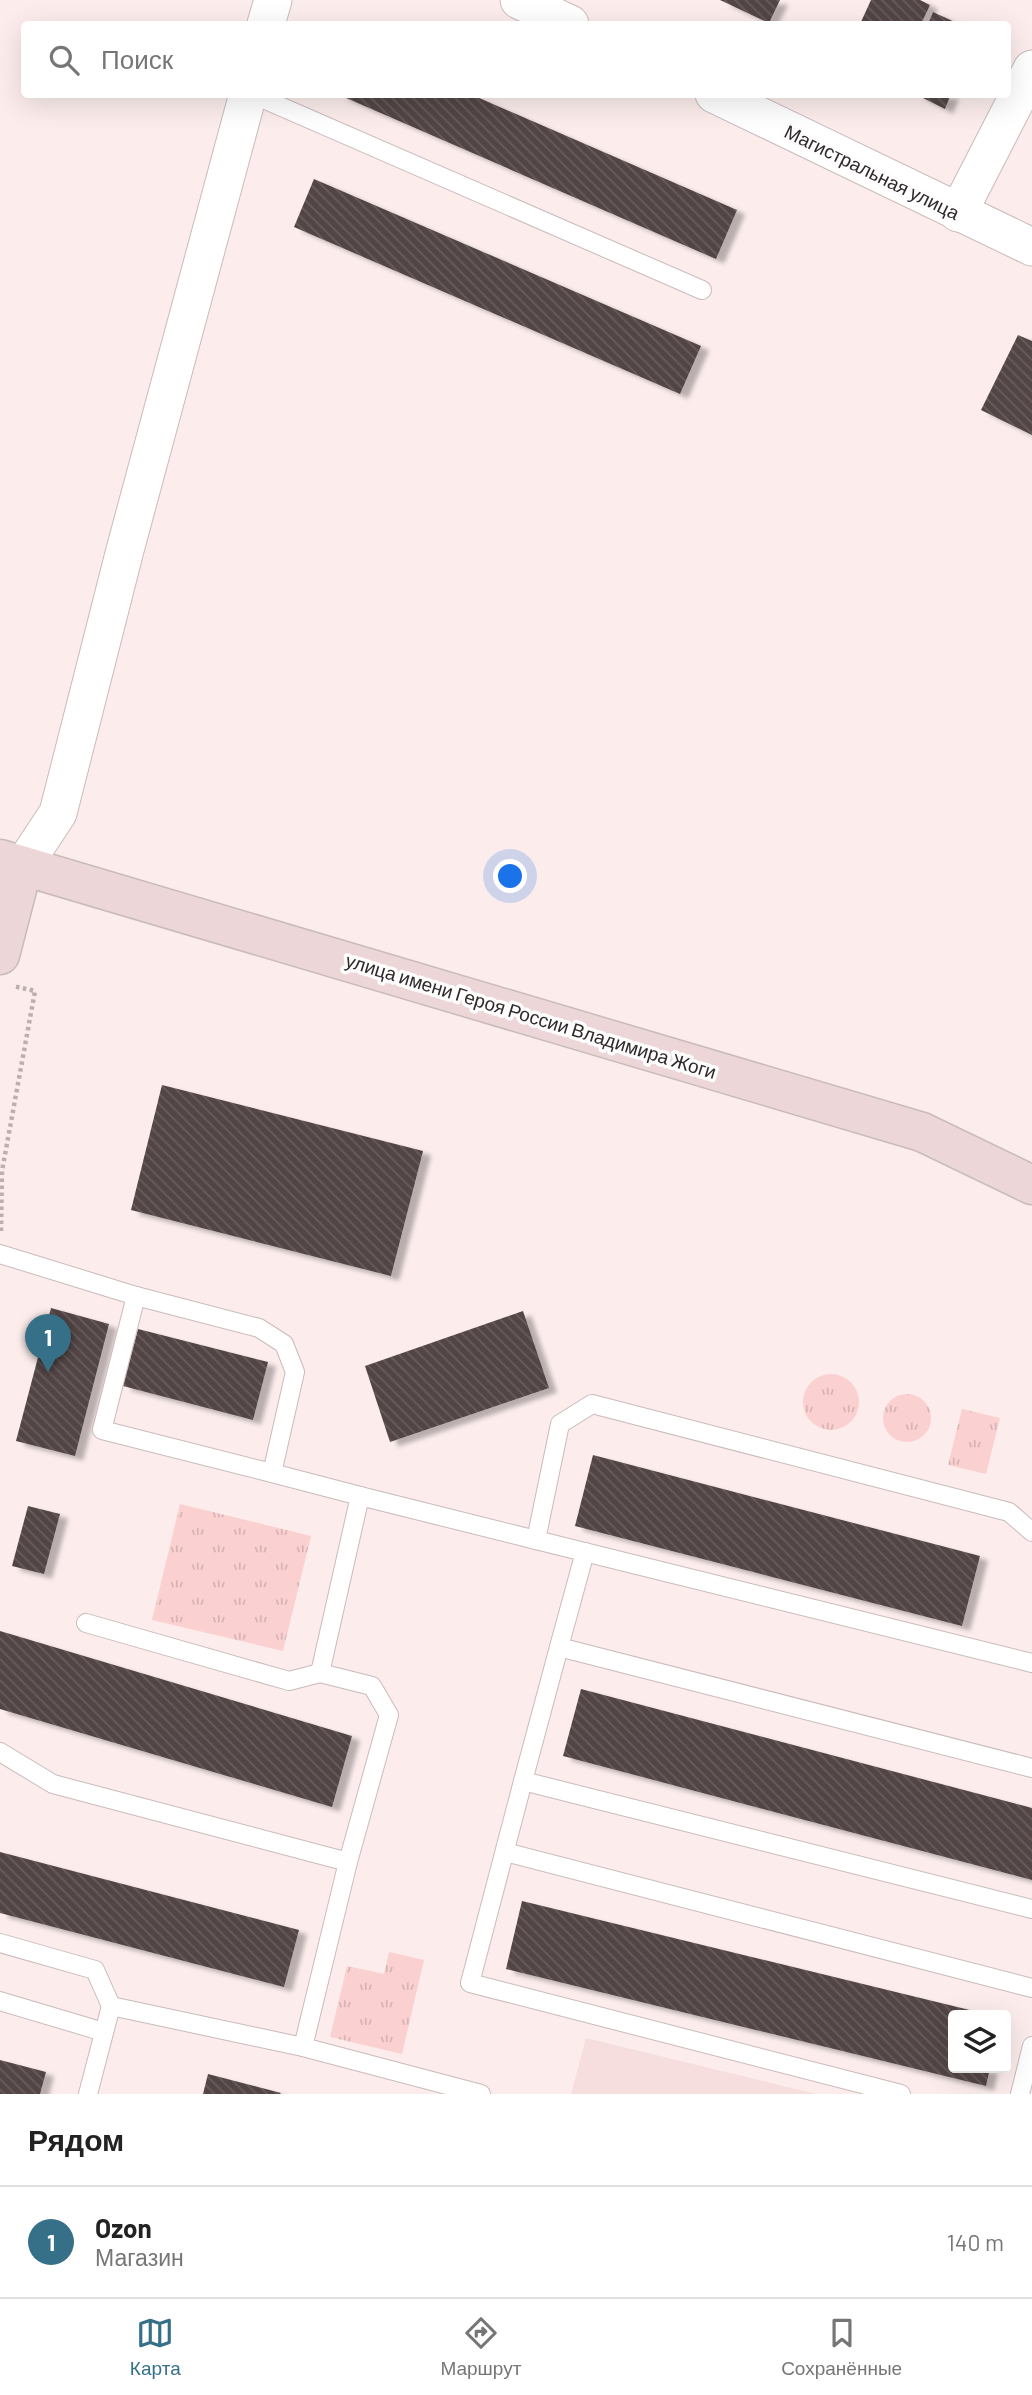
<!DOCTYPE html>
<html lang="ru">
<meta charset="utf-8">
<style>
body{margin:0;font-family:Barlow,sans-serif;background:#f6f6f6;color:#222}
.controls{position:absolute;right:21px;bottom:21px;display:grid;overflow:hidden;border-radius:7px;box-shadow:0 7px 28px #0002}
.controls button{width:63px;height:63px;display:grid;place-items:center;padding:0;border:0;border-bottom:2px solid #e0e0e0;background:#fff;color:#222;font:35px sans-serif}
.you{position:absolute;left:511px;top:877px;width:24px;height:24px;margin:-18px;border:5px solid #fff;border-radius:50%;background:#1a73e8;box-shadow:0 0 0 10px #1a73e833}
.badge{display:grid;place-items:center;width:46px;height:46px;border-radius:50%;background:#357088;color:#fff;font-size:23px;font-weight:700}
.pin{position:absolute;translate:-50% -58px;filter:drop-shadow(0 2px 4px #0008)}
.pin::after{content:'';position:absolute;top:37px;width:24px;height:21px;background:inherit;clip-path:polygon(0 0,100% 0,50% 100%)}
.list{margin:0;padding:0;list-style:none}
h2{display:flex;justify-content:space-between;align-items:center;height:91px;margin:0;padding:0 28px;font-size:30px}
h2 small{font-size:23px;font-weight:400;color:#767676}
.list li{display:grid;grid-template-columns:46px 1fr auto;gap:21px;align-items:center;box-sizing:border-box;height:112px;padding:0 28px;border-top:2px solid #e0e0e0}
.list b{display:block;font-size:26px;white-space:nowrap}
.list p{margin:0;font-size:23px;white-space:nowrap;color:#767676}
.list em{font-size:23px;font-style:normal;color:#767676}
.icon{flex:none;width:38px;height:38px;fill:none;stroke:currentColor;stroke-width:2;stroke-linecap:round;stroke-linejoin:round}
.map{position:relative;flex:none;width:1032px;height:2094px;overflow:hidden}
.search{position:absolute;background:#fff;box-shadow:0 7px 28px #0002;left:21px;right:21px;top:21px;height:77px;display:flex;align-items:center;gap:18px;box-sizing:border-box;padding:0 24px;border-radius:7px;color:#767676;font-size:26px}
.sheet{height:203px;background:#fff}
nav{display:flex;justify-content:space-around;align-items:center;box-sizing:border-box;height:98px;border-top:2px solid #e0e0e0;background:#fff;font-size:19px;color:#767676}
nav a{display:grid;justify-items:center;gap:4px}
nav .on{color:#357088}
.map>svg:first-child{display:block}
</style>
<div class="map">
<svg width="1032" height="2094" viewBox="0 0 1032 2094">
<defs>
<pattern id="grass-tufts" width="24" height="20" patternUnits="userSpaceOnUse" patternTransform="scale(1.75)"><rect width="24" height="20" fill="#fbd0d0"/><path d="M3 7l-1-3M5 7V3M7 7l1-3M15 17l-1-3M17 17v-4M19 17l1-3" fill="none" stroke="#d7b3b3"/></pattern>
<pattern id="building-back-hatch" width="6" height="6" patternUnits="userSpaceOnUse" patternTransform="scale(1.75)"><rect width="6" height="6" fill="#524545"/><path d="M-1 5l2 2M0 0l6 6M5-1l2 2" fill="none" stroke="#685d5d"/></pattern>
<filter id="shadow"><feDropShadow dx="8" dy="4.5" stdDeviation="2" flood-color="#0004"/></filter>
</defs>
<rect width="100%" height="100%" fill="#fcecec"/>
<polygon fill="#f7dede" points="586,2038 816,2094 571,2094"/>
<g fill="url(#grass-tufts)">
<circle cx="831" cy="1402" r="28"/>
<circle cx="907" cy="1418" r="24"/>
<polygon points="962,1409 1000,1418 986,1474 948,1465"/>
<polygon points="180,1504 311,1536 283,1651 152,1620"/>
<polygon points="389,1952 424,1960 402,2054 330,2037 347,1966 384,1974"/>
</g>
<g fill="url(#building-back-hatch)" filter="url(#shadow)">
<polygon points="720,0 780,0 769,23"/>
<polygon points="871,0 920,0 930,5 921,24 860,24"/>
<polygon points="933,12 959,24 928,24"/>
<polygon points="337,94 470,94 737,210 716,259"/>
<polygon points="915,94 951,94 945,109"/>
<polygon points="314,179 701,346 680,394 294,227"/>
<polygon points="1018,335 1032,341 1032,435 981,410"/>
<polygon points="162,1085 423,1151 391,1276 131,1210"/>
<polygon points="51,1308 109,1324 75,1456 16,1441"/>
<polygon points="523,1311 549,1388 390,1442 365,1366"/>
<polygon points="138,1329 268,1362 253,1420 123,1386"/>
<polygon points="593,1455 980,1556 962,1626 575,1526"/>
<polygon points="28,1506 60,1514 44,1574 12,1566"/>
<polygon points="0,1631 352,1736 332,1807 0,1709"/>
<polygon points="581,1689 1032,1808 1032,1880 563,1756"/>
<polygon points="0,1852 299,1930 284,1987 0,1913"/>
<polygon points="522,1901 986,2014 953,2015 953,2068 990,2068 986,2086 506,1969"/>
<polygon points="0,2060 46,2072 40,2094 0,2094"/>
<polygon points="208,2074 281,2093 280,2094 203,2094"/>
</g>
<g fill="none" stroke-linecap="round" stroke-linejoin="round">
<g stroke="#cabbbb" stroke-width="20">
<g id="lane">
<polyline points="252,94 702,290"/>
<polyline points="0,1254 136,1296 259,1328 284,1344 295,1372 272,1473 360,1496 320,1673 372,1686 389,1715 348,1862 303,2047 111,2006 88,2094"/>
<polyline points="136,1296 102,1430 272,1473"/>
<polyline points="360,1496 536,1540"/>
<polyline points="1032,1532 1009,1512 592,1404 560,1424 536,1540 1032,1663"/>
<polyline points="585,1552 559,1647 1032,1768"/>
<polyline points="86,1623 289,1681 320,1673"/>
<polyline points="559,1647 523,1781 1032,1909"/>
<polyline points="0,1752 53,1784 348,1862"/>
<polyline points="523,1781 470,1983 901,2094"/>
<polyline points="505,1852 1032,1988"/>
<polyline points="0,1943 95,1970 111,2006"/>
<polyline points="0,2001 104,2032"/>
<polyline points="303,2047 481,2094"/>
<polyline points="1020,2094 1032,2046"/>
</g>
</g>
<g stroke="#cabbbb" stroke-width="39">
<g id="street">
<polyline points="519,0 570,24"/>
<polyline points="266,24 273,0"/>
<polyline points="714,94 1032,247"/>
<polyline points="958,213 1032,69"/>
<polyline points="23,866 58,813 125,550 248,94"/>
</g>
</g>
<g stroke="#cabbbb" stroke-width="41">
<g id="secondary">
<polyline points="0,859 922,1132 1032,1185"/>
<polyline points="0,955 23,866"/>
</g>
</g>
<polyline stroke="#bcafaf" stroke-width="4.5" stroke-dasharray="3.5 3.5" stroke-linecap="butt" points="1,1231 2,1171 35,991 13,986"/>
<use href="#lane" stroke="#fff" stroke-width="18"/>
<use href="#street" stroke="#fff" stroke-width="37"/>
<use href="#secondary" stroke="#ecd6d7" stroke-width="38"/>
</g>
<g text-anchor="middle" stroke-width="7" stroke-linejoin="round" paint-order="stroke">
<g font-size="19" fill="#2f2929" stroke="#fdfdfd">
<text transform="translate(872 172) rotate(26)" y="7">Магистральная улица</text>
<text transform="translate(531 1016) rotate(17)" y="7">улица имени Героя России Владимира Жоги</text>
</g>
</g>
</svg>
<div class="controls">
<button><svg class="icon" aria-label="layers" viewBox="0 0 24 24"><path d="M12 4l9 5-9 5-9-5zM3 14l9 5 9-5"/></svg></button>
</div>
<div class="you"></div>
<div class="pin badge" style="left:48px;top:1372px">1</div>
<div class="search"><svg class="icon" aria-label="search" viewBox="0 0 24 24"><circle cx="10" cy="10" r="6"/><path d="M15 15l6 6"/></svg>Поиск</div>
</div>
<section class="sheet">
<h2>Рядом<small></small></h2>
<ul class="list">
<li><span class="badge">1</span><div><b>Ozon</b><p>Магазин</p></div><em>140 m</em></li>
</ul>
</section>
<nav>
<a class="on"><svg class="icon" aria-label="map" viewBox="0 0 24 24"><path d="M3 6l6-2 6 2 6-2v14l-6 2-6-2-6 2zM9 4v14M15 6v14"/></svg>Карта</a>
<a><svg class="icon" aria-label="directions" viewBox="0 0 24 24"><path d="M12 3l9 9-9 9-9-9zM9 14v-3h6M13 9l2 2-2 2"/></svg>Маршрут</a>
<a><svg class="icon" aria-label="saved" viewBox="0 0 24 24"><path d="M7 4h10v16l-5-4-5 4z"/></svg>Сохранённые</a>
</nav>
